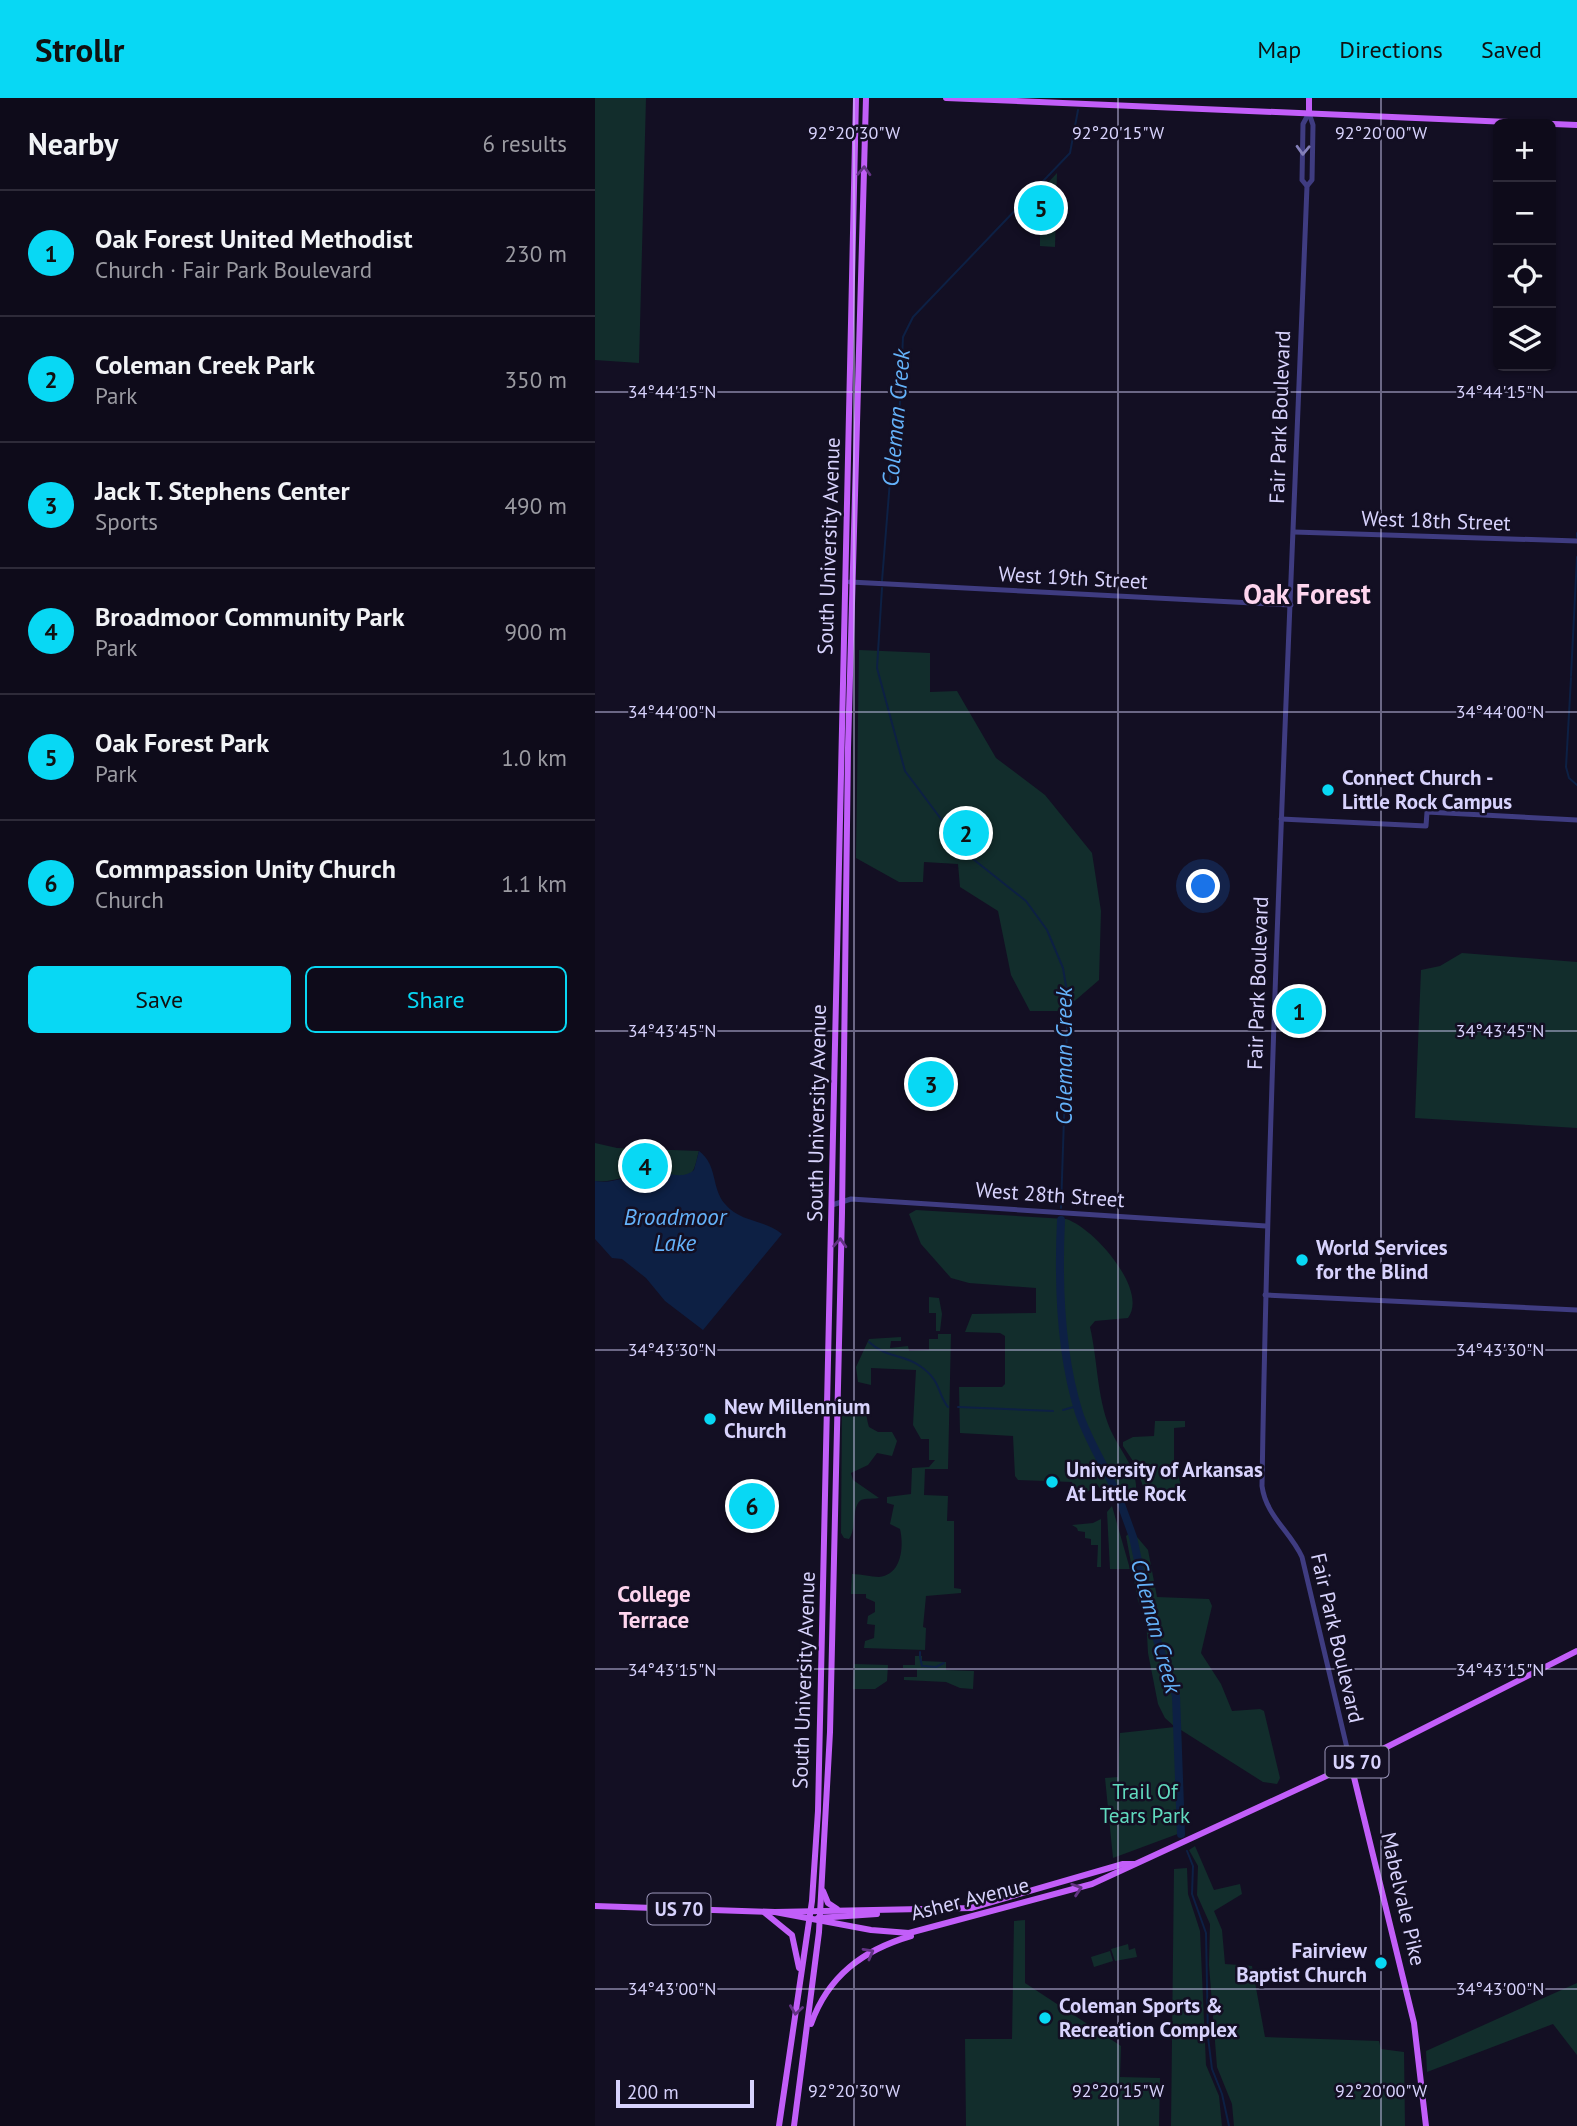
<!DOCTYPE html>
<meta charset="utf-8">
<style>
body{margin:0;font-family:"PT Sans",sans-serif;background:#171423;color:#f1f3f6}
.controls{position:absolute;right:21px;top:21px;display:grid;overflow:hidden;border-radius:10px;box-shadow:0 2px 5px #0004}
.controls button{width:63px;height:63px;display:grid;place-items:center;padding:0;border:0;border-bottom:2px solid #2e2b39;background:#0e0b1a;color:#f1f3f6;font:35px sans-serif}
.scale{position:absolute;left:21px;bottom:18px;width:138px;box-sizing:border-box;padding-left:7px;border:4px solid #d8d3fd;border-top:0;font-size:19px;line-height:24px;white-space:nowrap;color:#d8d3fd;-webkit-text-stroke:5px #130f23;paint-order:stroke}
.you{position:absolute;left:609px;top:789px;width:24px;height:24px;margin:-18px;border:5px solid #fff;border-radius:50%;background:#1a73e8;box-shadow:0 0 0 10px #1a73e833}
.badge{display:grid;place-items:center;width:46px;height:46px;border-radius:50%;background:#08d8f4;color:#111;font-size:23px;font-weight:700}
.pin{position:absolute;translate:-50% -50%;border:4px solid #fff;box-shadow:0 2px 7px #0006}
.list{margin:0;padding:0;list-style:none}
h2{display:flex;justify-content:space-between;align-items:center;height:91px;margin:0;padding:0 28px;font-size:30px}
h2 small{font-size:23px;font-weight:400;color:#9b9ba2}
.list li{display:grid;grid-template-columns:46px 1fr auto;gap:21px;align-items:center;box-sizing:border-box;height:126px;padding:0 28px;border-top:2px solid #2e2b39}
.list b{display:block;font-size:26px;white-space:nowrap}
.list p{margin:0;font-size:23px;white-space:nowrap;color:#9b9ba2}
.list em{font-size:23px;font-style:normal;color:#9b9ba2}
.actions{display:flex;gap:14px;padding:21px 28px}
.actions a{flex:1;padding:16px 0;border:2px solid #08d8f4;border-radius:10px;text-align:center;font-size:24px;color:#08d8f4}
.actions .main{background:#08d8f4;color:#111}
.icon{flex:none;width:38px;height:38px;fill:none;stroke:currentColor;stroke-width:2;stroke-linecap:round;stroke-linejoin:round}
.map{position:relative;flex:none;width:982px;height:2028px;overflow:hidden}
header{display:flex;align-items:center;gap:42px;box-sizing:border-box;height:98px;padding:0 35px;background:#08d8f4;color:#111}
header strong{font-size:33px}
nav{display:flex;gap:38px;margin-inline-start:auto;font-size:24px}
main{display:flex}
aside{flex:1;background:#0e0b1a}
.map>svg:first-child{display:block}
</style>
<header>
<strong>Strollr</strong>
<nav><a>Map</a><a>Directions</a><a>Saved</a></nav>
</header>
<main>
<aside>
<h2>Nearby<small>6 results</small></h2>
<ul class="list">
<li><span class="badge">1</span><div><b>Oak Forest United Methodist</b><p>Church · Fair Park Boulevard</p></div><em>230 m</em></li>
<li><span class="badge">2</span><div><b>Coleman Creek Park</b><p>Park</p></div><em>350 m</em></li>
<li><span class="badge">3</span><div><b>Jack T. Stephens Center</b><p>Sports</p></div><em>490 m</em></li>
<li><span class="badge">4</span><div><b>Broadmoor Community Park</b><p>Park</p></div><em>900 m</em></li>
<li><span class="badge">5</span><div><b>Oak Forest Park</b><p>Park</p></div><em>1.0 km</em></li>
<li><span class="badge">6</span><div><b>Commpassion Unity Church</b><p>Church</p></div><em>1.1 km</em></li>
</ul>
<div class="actions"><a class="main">Save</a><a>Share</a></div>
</aside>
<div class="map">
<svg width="982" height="2028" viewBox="0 0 982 2028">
<rect width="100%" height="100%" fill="#130f23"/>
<g fill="#122d2c">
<polygon points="0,0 51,0 44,265 0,262"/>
<polygon points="462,75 460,149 445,148 445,123 419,121"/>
<polygon points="264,552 335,555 335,594 362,593 401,660 450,697 497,755 506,813 504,882 468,913 435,913 416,877 403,813 365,789 363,766 329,764 328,784 304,784 261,760"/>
<polygon points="867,855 982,864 982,1030 820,1020 826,872 845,868"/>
<path d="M0,1045L22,1050L104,1053C102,1059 101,1069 97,1074C86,1084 66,1076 54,1075C38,1073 20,1086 0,1083Z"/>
<path d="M321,1112L471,1121C498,1129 554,1192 533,1220L500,1223L495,1229C503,1263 502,1306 518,1337C527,1355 543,1373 541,1393L514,1402L501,1385L496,1392L489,1395L478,1389L477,1384L423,1382L420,1378L418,1338L365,1335L364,1289H407L410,1286V1238L405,1235L370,1234L377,1216L441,1215V1190L374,1185L356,1180L326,1146L314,1116Z"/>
<polygon points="334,1199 344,1200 347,1216 345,1233 341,1233 341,1215 334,1215"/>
<path d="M343,1236H356L353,1371H330L329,1397L353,1398L352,1423H359V1490L366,1491V1495L331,1498L328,1529L331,1530L330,1552L269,1550L270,1543L279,1540L280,1527L272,1526L273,1518L280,1514V1504L271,1500V1496H256L257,1476C267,1476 276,1479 284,1479C307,1477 309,1448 305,1431L295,1426L299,1407L292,1405V1399L316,1396L317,1370L334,1369L340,1362H334V1341H326L318,1327L321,1272L276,1270V1287L263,1284L261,1269L274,1241L306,1239V1243H296L295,1250L313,1248L314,1253L334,1252V1241H343Z"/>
<path d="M254,1304C275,1305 269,1313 274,1329L283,1334H297L302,1343L297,1358L282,1355L273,1367L256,1375L258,1382L284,1400C280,1401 270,1400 266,1402C256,1409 262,1430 254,1441L249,1440L246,1435L247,1313Z"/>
<polygon points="560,1323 590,1323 590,1329 579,1330 579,1364 588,1394 549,1391 540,1366 528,1348 528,1344 538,1339 559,1338"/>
<polygon points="517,1408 535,1471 515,1471 512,1414"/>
<polygon points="506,1421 506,1469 502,1469 503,1447 496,1447 496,1441 490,1440 490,1434 483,1433 482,1430 477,1427 498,1425"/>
<polygon points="537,1433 553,1452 562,1499 614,1501 617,1508 606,1555 626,1586 637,1613 665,1611 669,1613 685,1680 682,1686 668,1684 586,1632 588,1734 518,1760 510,1680 523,1679 525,1635 580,1629 570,1620 563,1606 553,1555 551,1519 543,1503 531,1438"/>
<polygon points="320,1558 327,1558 327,1563 351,1564 351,1572 379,1573 378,1591 365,1590 351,1584 309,1582 309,1579 322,1579 322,1571 308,1570 308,1567 320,1567"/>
<polygon points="259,1566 293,1567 292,1583 280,1591 258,1591"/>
<polygon points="600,1748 619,1792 645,1786 647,1796 619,1813 627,1832 630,1866 657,1868 670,1939 784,1943 786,1951 809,1954 810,2028 639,2028 637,2006 622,1969 614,1867 615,1826 602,1797 603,1768 594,1752"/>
<polygon points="592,1770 593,1796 605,1833 611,1967 624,1998 627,2028 576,2028 579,1771"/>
<polygon points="430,1822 430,1885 526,1948 525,1979 565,1980 564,2028 371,2028 370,1941 417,1941 419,1823"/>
<polygon points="533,1846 534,1852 540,1850 542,1859 520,1863 516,1851"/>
<polygon points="515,1853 518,1863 499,1869 496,1859"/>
<polygon points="982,1885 982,1957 958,1926 832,1974 831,1953"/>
</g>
<path fill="#0d2044" d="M104,1053C123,1067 116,1090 130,1106C146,1125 169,1121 187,1136L108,1232L70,1203L51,1180L27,1161L17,1160L0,1141V1083C19,1086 32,1078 50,1074C66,1071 86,1084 99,1072Z"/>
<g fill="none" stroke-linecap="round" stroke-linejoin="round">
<g stroke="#0d2044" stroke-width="2">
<polyline points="982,439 982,435"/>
<polyline points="287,483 296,370 304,324 308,239 318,219 475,55 483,12"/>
<polyline points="287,490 282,570 310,673 373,757 431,803 452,832 468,870 473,900 466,1110"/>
<polyline points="976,578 982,459"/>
<polyline points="976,580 971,669 974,680 982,687"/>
<path d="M274,1244C291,1260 308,1256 325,1268C347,1283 342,1296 353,1309"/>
<polyline points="363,1309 458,1313"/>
<polyline points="468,1312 482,1308"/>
<polyline points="325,1554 325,1558"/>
<polyline points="325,1559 327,1568"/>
<polyline points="329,1568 341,1569 349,1565"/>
<polyline points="592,1753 598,1768 597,1796 611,1835 613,1939 617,1971 627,1996 634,2028"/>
</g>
<g stroke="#0d2044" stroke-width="8">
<path d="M466,1122C463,1185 465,1255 484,1315C494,1345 512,1370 523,1399"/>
<polyline points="526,1406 538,1439 556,1524 581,1598 586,1736"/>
</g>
<g stroke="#3f3c81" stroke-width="5">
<path d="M714,15L718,27L717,82L712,88C695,522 674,954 667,1388C671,1418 695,1433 707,1459L756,1667"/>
<polyline points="712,88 707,82 708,26 714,15"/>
<polyline points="699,434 982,443"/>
<polyline points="255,484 696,507"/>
<polyline points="686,721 831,728 832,714 982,722"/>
<polyline points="237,1107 256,1101 671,1128"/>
<polyline points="670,1197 982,1212"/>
</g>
<g stroke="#c25ef9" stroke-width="6">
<polyline points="351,0 982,27"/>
<polyline points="714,15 714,0"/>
<polyline points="756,1667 819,1925 831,2028"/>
<polyline points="228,1793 233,1805 242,1811"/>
<polyline points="0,1808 180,1814 376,1810 528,1766 539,1766"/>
<polyline points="180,1814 276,1832 314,1835 497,1786 766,1662 982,1553"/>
<polyline points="170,1815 197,1837 204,1870"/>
<polyline points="223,1820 282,1816"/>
<path d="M216,1926C233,1878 268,1852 316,1838"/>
<polyline points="184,2028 217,1803 223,1713 261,0"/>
<polyline points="199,2028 224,1834 235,1634 247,1115 253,650 271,0"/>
</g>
</g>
<defs><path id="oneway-chevron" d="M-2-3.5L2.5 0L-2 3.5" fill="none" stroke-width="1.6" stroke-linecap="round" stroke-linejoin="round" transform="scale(1.75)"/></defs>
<use stroke="#8480b9" href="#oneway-chevron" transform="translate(708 52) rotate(92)"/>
<g stroke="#623383">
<use href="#oneway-chevron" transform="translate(269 73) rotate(-88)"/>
<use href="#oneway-chevron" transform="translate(245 1145) rotate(-87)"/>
<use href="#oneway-chevron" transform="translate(482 1791) rotate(-18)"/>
<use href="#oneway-chevron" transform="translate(274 1855) rotate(-29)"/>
<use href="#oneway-chevron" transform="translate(201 1912) rotate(98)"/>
</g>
<path fill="none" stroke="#d8d3fd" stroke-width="2" stroke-opacity="0.45" d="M259,0V2028M523,0V2028M786,0V2028M0,294H982M0,614H982M0,933H982M0,1252H982M0,1571H982M0,1891H982"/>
<g fill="#08d8f4" stroke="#130f23" stroke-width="2.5">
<circle cx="733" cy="692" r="7"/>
<circle cx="707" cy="1162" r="7"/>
<circle cx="115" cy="1321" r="7"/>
<circle cx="457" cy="1384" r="7"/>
<circle cx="786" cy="1865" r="7"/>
<circle cx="450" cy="1920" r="7"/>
</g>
<g text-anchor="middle" stroke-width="5" stroke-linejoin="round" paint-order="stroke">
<g fill="#130f23" stroke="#9d98bc" stroke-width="2">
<rect x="730.5" y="1648.5" width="63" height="31" rx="5"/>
<rect x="52.5" y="1795.5" width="63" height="31" rx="5"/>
</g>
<g font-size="19" font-weight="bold" fill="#d8d3fd">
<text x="762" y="1671">US 70</text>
<text x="84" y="1818">US 70</text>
</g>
<g font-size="21" fill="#d8d3fd" stroke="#130f23">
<text transform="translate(685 319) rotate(-88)" y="7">Fair Park Boulevard</text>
<text transform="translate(841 423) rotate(2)" y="7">West 18th Street</text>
<text transform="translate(234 448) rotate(-88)" y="7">South University Avenue</text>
<text transform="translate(478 480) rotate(3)" y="7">West 19th Street</text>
<text transform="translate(663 885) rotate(-88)" y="7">Fair Park Boulevard</text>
<text transform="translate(222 1015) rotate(-89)" y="7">South University Avenue</text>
<text transform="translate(455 1097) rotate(4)" y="7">West 28th Street</text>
<text transform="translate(742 1540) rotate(77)" y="7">Fair Park Boulevard</text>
<text transform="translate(209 1582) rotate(-88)" y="7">South University Avenue</text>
<text transform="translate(375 1801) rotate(-14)" y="7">Asher Avenue</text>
<text transform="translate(808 1801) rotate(77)" y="7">Mabelvale Pike</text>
</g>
<g font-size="21" font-weight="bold" fill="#d8d3fd" stroke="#130f23" text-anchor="start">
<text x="747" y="687">Connect Church -<tspan x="747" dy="24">Little Rock Campus</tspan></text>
<text x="721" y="1157">World Services<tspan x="721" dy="24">for the Blind</tspan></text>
<text x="129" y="1316">New Millennium<tspan x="129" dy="24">Church</tspan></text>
<text x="471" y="1379">University of Arkansas<tspan x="471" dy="24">At Little Rock</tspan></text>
<text x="772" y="1860" text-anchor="end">Fairview<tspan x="772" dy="24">Baptist Church</tspan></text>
<text x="464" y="1915">Coleman Sports &amp;<tspan x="464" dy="24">Recreation Complex</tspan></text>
</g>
<g font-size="21" fill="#61dbbf" stroke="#130f23">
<text x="550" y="1701">Trail Of<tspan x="550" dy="24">Tears Park</tspan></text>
</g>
<g font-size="23" font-style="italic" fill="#64b2fa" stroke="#130f23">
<text transform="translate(301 320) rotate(-85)" y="8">Coleman Creek</text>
<text transform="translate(469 958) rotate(-90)" y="8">Coleman Creek</text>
<text x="80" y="1127">Broadmoor<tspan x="80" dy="26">Lake</tspan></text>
<text transform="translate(561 1528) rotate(75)" y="8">Coleman Creek</text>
</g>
<g font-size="23" font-weight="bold" fill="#fed5ee" stroke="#130f23">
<text x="59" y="1504">College<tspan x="59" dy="26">Terrace</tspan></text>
</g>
<g font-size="28" font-weight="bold" fill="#fed5ee" stroke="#130f23">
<text x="712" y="506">Oak Forest</text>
</g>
</g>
<g font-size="18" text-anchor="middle" fill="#d8d3fd" stroke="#130f23" stroke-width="5" stroke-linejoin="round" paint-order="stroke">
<text x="259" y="41">92°20'30"W</text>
<text x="523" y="41">92°20'15"W</text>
<text x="786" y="41">92°20'00"W</text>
<text x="77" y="300">34°44'15"N</text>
<text x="905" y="300">34°44'15"N</text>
<text x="77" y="620">34°44'00"N</text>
<text x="905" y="620">34°44'00"N</text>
<text x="77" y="939">34°43'45"N</text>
<text x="905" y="939">34°43'45"N</text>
<text x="77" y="1258">34°43'30"N</text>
<text x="905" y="1258">34°43'30"N</text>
<text x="77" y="1578">34°43'15"N</text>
<text x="905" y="1578">34°43'15"N</text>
<text x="77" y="1897">34°43'00"N</text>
<text x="905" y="1897">34°43'00"N</text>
<text x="259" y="1999">92°20'30"W</text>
<text x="523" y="1999">92°20'15"W</text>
<text x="786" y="1999">92°20'00"W</text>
</g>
</svg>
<div class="controls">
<button>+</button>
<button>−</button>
<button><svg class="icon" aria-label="locate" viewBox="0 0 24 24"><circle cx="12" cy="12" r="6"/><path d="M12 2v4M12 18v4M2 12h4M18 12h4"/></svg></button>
<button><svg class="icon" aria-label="layers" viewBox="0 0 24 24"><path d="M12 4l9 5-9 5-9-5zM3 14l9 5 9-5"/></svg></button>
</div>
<div class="scale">200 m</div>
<div class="you"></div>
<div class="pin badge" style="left:704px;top:913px">1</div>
<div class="pin badge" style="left:371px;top:735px">2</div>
<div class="pin badge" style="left:336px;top:986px">3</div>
<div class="pin badge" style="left:50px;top:1068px">4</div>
<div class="pin badge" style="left:446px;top:110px">5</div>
<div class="pin badge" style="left:157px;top:1408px">6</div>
</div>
</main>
